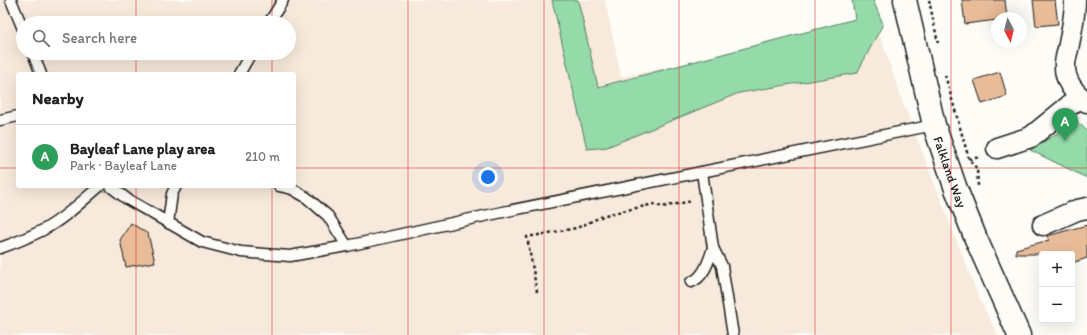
<!DOCTYPE html>
<meta charset="utf-8">
<style>
body{margin:0;font-family:Itim,sans-serif;background:#f6f6f6;color:#222}
.controls{position:absolute;right:12px;bottom:12px;display:grid;overflow:hidden;border-radius:4px;box-shadow:0 4px 16px #0002}
.controls button{width:36px;height:36px;display:grid;place-items:center;padding:0;border:0;border-bottom:1px solid #e0e0e0;background:#fff;color:#222;font:20px sans-serif}
.compass{position:absolute;left:991px;top:12px;width:36px;height:36px;border-radius:50%;background:#fff;box-shadow:0 4px 16px #0002;rotate:173deg}
.you{position:absolute;left:488px;top:177px;width:14px;height:14px;margin:-10px;border:3px solid #fff;border-radius:50%;background:#1a73e8;box-shadow:0 0 0 6px #1a73e833}
.badge{display:grid;place-items:center;width:26px;height:26px;border-radius:50%;background:#c8321e;color:#fff;font-size:13px;font-weight:700}
.pin{position:absolute;translate:-50% -33px;filter:drop-shadow(0 1px 2px #0008)}
.pin::after{content:'';position:absolute;top:21px;width:14px;height:12px;background:inherit;clip-path:polygon(0 0,100% 0,50% 100%)}
.list{margin:0;padding:0;list-style:none}
h2{display:flex;justify-content:space-between;align-items:center;height:52px;margin:0;padding:0 16px;font-size:17px}
h2 small{font-size:13px;font-weight:400;color:#767676}
.list li{display:grid;grid-template-columns:26px 1fr auto;gap:12px;align-items:center;box-sizing:border-box;height:64px;padding:0 16px;border-top:1px solid #e0e0e0}
.list b{display:block;font-size:15px;white-space:nowrap}
.list p{margin:0;font-size:13px;white-space:nowrap;color:#767676}
.list em{font-size:13px;font-style:normal;color:#767676}
.icon{flex:none;width:22px;height:22px;fill:none;stroke:currentColor;stroke-width:2;stroke-linecap:round;stroke-linejoin:round}
.map{position:relative;flex:none;width:1087px;height:335px;overflow:hidden}
.search{position:absolute;background:#fff;box-shadow:0 4px 16px #0002;left:16px;top:16px;width:280px;height:44px;display:flex;align-items:center;gap:10px;box-sizing:border-box;padding:0 14px;border-radius:22px;color:#767676;font-size:15px}
.panel{position:absolute;background:#fff;box-shadow:0 4px 16px #0002;left:16px;top:72px;width:280px;height:116px;border-radius:4px}
.map>svg:first-child{display:block}
</style>
<div class="map">
<svg width="1087" height="335" viewBox="0 0 1087 335">
<rect width="100%" height="100%" fill="#fdfcf7"/>
<filter id="ink" filterUnits="userSpaceOnUse"><feTurbulence type="fractalNoise" baseFrequency=".025" numOctaves="2"/><feDisplacementMap in="SourceGraphic" scale="8" xChannelSelector="R" yChannelSelector="G"/><feConvolveMatrix kernelMatrix="1 2 1 2 8 2 1 2 1" color-interpolation-filters="sRGB"/></filter>
<g filter="url(#ink)">
<path fill="#f7e9db" fill-rule="evenodd" d="M0,0H605L621,77L876,24L903,103L979,298L998,335H0ZM23,23H289V53H23ZM18,74H294V186H18Z"/>
<g fill="#94dba9" stroke="#587c62">
<polygon points="552,0 578,0 598,87 855,19 852,0 873,0 883,24 857,73 739,93 607,147 587,149"/>
<polygon points="1072,116 1087,131 1087,178 1030,150 1058,133"/>
</g>
<g fill="#e9bc99" stroke="#1c1c1c">
<polygon points="962,0 1005,0 1007,18 997,18 997,20 965,24"/>
<polygon points="1033,0 1055,0 1058,24 1036,26"/>
<polygon points="1000,72 1007,96 982,104 974,80"/>
<polygon points="131,223 148,234 155,262 126,267 120,240"/>
<polygon points="1087,225 1087,258 1072,263 1072,254 1016,254 1016,249 1049,240 1047,236"/>
</g>
<g fill="none" stroke-linecap="round" stroke-linejoin="round">
<g stroke="#1c1c1c" stroke-width="13">
<g id="lane">
<polyline points="11,0 23,29"/>
<polyline points="269,23 283,0"/>
<polyline points="33,53 41,74"/>
<polyline points="239,74 251,53"/>
<polyline points="0,120 18,116"/>
<polyline points="702,172 713,248 722,266 733,335"/>
<polyline points="110,186 127,199 202,242 241,252 290,256 347,246 498,213 934,125"/>
<polyline points="279,186 292,189 306,197 328,216 347,246"/>
<polyline points="168,223 172,194 176,186"/>
<path d="M0,248C15,243 29,237 43,230C64,219 82,201 100,186"/>
<path d="M691,282C704,278 709,260 713,248"/>
</g>
</g>
<g stroke="#1c1c1c" stroke-width="23">
<g id="street">
<path d="M1075,0C1075,15 1072,29 1069,44C1068,51 1065,58 1065,65C1064,80 1075,95 1087,102"/>
<polyline points="997,148 1031,137 1080,97"/>
<polyline points="1043,225 1077,210 1087,208"/>
</g>
</g>
<g stroke="#1c1c1c" stroke-width="25">
<g id="secondary">
<path id="s1" d="M905,0L934,125L956,189L976,239L1019,335"/>
</g>
</g>
<g stroke="#1c1c1c" stroke-width="2.5" stroke-dasharray="3 3" stroke-linecap="butt">
<polyline points="929,0 938,43"/>
<polyline points="945,75 969,159 977,169 978,186"/>
<polyline points="969,159 981,157"/>
<polyline points="537,292 527,237 577,228 605,215 654,204 662,207 692,201"/>
</g>
<use href="#lane" stroke="#fdfcf7" stroke-width="10"/>
<use href="#street" stroke="#fdfcf7" stroke-width="20"/>
<use href="#secondary" stroke="#fdfcf7" stroke-width="22"/>
</g>
</g>
<path fill="none" stroke="#d62828" stroke-width="1" stroke-opacity="0.55" d="M136,0V23M272,0V23M408,0V335M544,0V335M679,0V335M815,0V335M951,0V335M136,53V74M272,53V74M0,168H18M294,168H1087M136,186V335M272,186V335"/>
<g text-anchor="middle" stroke-width="4" stroke-linejoin="round" paint-order="stroke">
<g font-size="13" fill="#1c1c1c" stroke="#fdfcf7">
<text dy="5" stroke="none"><textPath href="#s1" startOffset="178">Falkland Way</textPath></text>
</g>
</g>
</svg>
<div class="controls">
<button>+</button>
<button>−</button>
</div>
<svg class="compass" viewBox="-18 -18 36 36"><path d="M0-13l5 13h-10z" fill="#e53935"/><path d="M0 13l5-13h-10z" fill="#767676"/></svg>
<div class="you"></div>
<div class="pin badge" style="left:1065px;top:141px;background:#2e9e5b">A</div>
<div class="search"><svg class="icon" aria-label="search" viewBox="0 0 24 24"><circle cx="10" cy="10" r="6"/><path d="M15 15l6 6"/></svg>Search here</div>
<section class="panel">
<h2>Nearby<small></small></h2>
<ul class="list">
<li><span class="badge" style="background:#2e9e5b">A</span><div><b>Bayleaf Lane play area</b><p>Park · Bayleaf Lane</p></div><em>210 m</em></li>
</ul>
</section>
</div>
